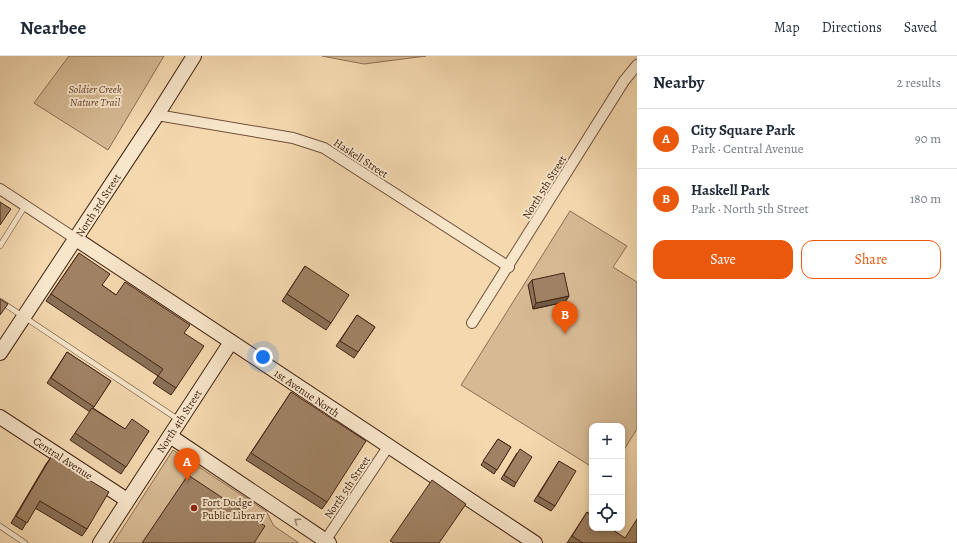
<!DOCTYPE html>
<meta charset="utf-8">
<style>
body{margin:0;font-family:Alegreya,serif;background:#f6f6f7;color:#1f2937}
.controls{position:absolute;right:12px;bottom:12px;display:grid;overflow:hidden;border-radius:8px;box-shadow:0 2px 6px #0003}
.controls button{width:36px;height:36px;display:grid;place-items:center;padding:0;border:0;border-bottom:1px solid #e0e1e3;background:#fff;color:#1f2937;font:20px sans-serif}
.you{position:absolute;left:263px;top:301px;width:14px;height:14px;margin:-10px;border:3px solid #fff;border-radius:50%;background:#1a73e8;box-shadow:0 0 0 6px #1a73e833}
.badge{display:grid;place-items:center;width:26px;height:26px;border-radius:50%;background:#ea580c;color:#fff;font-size:13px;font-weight:700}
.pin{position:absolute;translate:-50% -33px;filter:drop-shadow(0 1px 2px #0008)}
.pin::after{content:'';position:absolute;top:21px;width:14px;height:12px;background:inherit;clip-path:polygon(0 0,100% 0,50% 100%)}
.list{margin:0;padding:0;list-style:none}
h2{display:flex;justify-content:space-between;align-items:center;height:52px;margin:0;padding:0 16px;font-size:17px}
h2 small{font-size:13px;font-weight:400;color:#747a83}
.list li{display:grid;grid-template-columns:26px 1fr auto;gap:12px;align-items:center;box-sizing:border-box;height:60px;padding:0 16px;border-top:1px solid #e0e1e3}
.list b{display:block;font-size:15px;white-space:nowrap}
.list p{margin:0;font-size:13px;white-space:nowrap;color:#747a83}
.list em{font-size:13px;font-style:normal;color:#747a83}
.actions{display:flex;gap:8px;padding:12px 16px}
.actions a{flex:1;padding:9px 0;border:1px solid #ea580c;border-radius:12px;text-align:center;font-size:14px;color:#ea580c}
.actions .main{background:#ea580c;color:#fff}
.icon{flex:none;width:22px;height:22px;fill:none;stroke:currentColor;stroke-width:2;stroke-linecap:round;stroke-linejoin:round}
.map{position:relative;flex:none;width:637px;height:487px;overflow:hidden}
header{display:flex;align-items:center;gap:24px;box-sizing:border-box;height:56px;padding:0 20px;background:#fff;border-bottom:1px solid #e0e1e3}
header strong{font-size:19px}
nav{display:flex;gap:22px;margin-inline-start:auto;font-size:14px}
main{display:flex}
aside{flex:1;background:#fff}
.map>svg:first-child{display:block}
</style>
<header>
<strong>Nearbee</strong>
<nav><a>Map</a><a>Directions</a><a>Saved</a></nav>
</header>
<main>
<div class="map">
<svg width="637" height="487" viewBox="0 0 637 487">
<rect width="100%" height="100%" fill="#f4d9af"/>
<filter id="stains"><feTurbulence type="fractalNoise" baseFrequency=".005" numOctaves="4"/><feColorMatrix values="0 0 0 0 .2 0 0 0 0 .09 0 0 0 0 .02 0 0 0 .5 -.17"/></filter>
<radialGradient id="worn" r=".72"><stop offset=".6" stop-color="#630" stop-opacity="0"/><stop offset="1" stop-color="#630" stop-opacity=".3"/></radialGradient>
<g fill="#d6ba94" stroke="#8c6e54">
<polygon points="69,0 164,0 108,94 34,47"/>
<polygon points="322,0 426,0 364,8"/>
<polygon points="570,155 627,190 613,211 637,226 637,373 622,397 622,370 592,370 592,411 461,329"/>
<polygon points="173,394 266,455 274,470 299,487 113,487"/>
</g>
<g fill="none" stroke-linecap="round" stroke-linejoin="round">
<g stroke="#6f503a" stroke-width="6">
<g id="lane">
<polyline points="0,190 25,150"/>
<polyline points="0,245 179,364"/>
<polyline points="0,470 25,487"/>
</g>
</g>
<g stroke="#6f503a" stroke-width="12">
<g id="street">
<polyline points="157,59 293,82 324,92 509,211"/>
<polyline points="0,133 76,183"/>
<polyline points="472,267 624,25 637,9"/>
<polyline points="325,485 388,391"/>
</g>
</g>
<g stroke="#432313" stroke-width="16">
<g id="secondary">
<polyline points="76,183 535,487"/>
<polyline points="0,297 157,59 194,0"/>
<polyline points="0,361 127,444"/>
<polyline points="170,380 329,487"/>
<polyline points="100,487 231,286"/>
</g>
</g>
<use href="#lane" stroke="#f8e6cb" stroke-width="5"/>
<use href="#street" stroke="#f8e6cb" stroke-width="10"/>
<use href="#secondary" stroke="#f8e6cb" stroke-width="14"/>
</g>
<g fill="#897056" stroke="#432313">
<polygon points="79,197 102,229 116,239 184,277 176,332 171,339 153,327 158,320 46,245"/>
<polygon points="305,210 331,267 326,274 282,245"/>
<polygon points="532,224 569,240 565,246 533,253 528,229"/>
<polygon points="357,259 375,271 354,302 336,290"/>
<polygon points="67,296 111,325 93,352 125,373 149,375 121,418 70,384 90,356 47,327"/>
<polygon points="291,336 327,446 322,453 246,404"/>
<polygon points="498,383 511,391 494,418 481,409"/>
<polygon points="517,397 516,427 514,431 501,423"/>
<polygon points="51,401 87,473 82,480 35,452 22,474 11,467 46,408"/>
<polygon points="559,405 555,450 551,455 534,445"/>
<polygon points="587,456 624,482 637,487 567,487"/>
</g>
<polygon fill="#6f5b46" stroke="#432313" points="569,240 565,246 533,253 536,247"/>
<g fill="#9f8264" stroke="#432313">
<polygon points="0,146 11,153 0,169"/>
<polygon points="79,197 110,218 102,229 116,239 125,226 190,269 184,277 204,290 176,332 158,320 163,313 51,238"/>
<polygon points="305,210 349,239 331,267 287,238"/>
<polygon points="564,217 569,240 536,247 532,224"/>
<polygon points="0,243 8,248 0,259"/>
<polygon points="357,259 375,271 358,296 340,285"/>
<polygon points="67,296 111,325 94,351 51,322"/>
<polygon points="291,336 366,385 327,446 251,397"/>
<polygon points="92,352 125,373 132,363 149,375 126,411 75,377"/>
<polygon points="498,383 511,391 497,414 483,405"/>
<polygon points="520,393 532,401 516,427 504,419"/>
<polygon points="51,401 109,436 87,473 40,445 27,467 16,460"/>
<polygon points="559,405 576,415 555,450 538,440"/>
<polygon points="188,419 265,470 254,487 142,487"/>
<polygon points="432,424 466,448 439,487 394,487 390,485"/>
<polygon points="587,456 592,460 592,472 610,472 625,482 637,463 637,487 583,487 572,480"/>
</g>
<defs><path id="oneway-chevron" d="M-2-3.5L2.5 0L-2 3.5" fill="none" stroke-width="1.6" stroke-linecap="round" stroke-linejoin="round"/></defs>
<use stroke="#9e846f" href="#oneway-chevron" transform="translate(297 465) rotate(-146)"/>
<circle fill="#8f2418" stroke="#f8e6cb" stroke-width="1.5" cx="194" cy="452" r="4"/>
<g text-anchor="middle" stroke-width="4" stroke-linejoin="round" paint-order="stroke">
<g font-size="11" font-style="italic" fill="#684933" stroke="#f8e6cb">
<text x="95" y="37">Soldier Creek<tspan x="95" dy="13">Nature Trail</tspan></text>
</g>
<g font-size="11" fill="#432313" stroke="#f8e6cb">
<text transform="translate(361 102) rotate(33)" y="4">Haskell Street</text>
<text transform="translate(544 131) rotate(-58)" y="4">North 5th Street</text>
<text transform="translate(98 149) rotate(-57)" y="4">North 3rd Street</text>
<text transform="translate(307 337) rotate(34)" y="4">1st Avenue North</text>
<text transform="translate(179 365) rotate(-57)" y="4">North 4th Street</text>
<text transform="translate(63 402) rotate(33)" y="4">Central Avenue</text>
<text transform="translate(347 431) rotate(-56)" y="4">North 5th Street</text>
</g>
<g font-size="11" fill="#432313" stroke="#f8e6cb" text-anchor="start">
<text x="202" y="450">Fort Dodge<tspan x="202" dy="13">Public Library</tspan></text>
</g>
</g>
<rect width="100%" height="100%" filter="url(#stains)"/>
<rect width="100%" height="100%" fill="url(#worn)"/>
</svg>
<div class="controls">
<button>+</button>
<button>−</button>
<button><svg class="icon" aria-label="locate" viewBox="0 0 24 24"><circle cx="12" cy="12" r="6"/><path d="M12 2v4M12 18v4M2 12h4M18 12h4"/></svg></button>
</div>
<div class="you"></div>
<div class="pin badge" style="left:187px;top:425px">A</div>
<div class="pin badge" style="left:565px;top:278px">B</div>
</div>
<aside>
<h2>Nearby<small>2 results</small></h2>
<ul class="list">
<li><span class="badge">A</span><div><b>City Square Park</b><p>Park · Central Avenue</p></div><em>90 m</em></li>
<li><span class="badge">B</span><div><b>Haskell Park</b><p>Park · North 5th Street</p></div><em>180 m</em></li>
</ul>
<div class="actions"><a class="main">Save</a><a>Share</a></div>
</aside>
</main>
